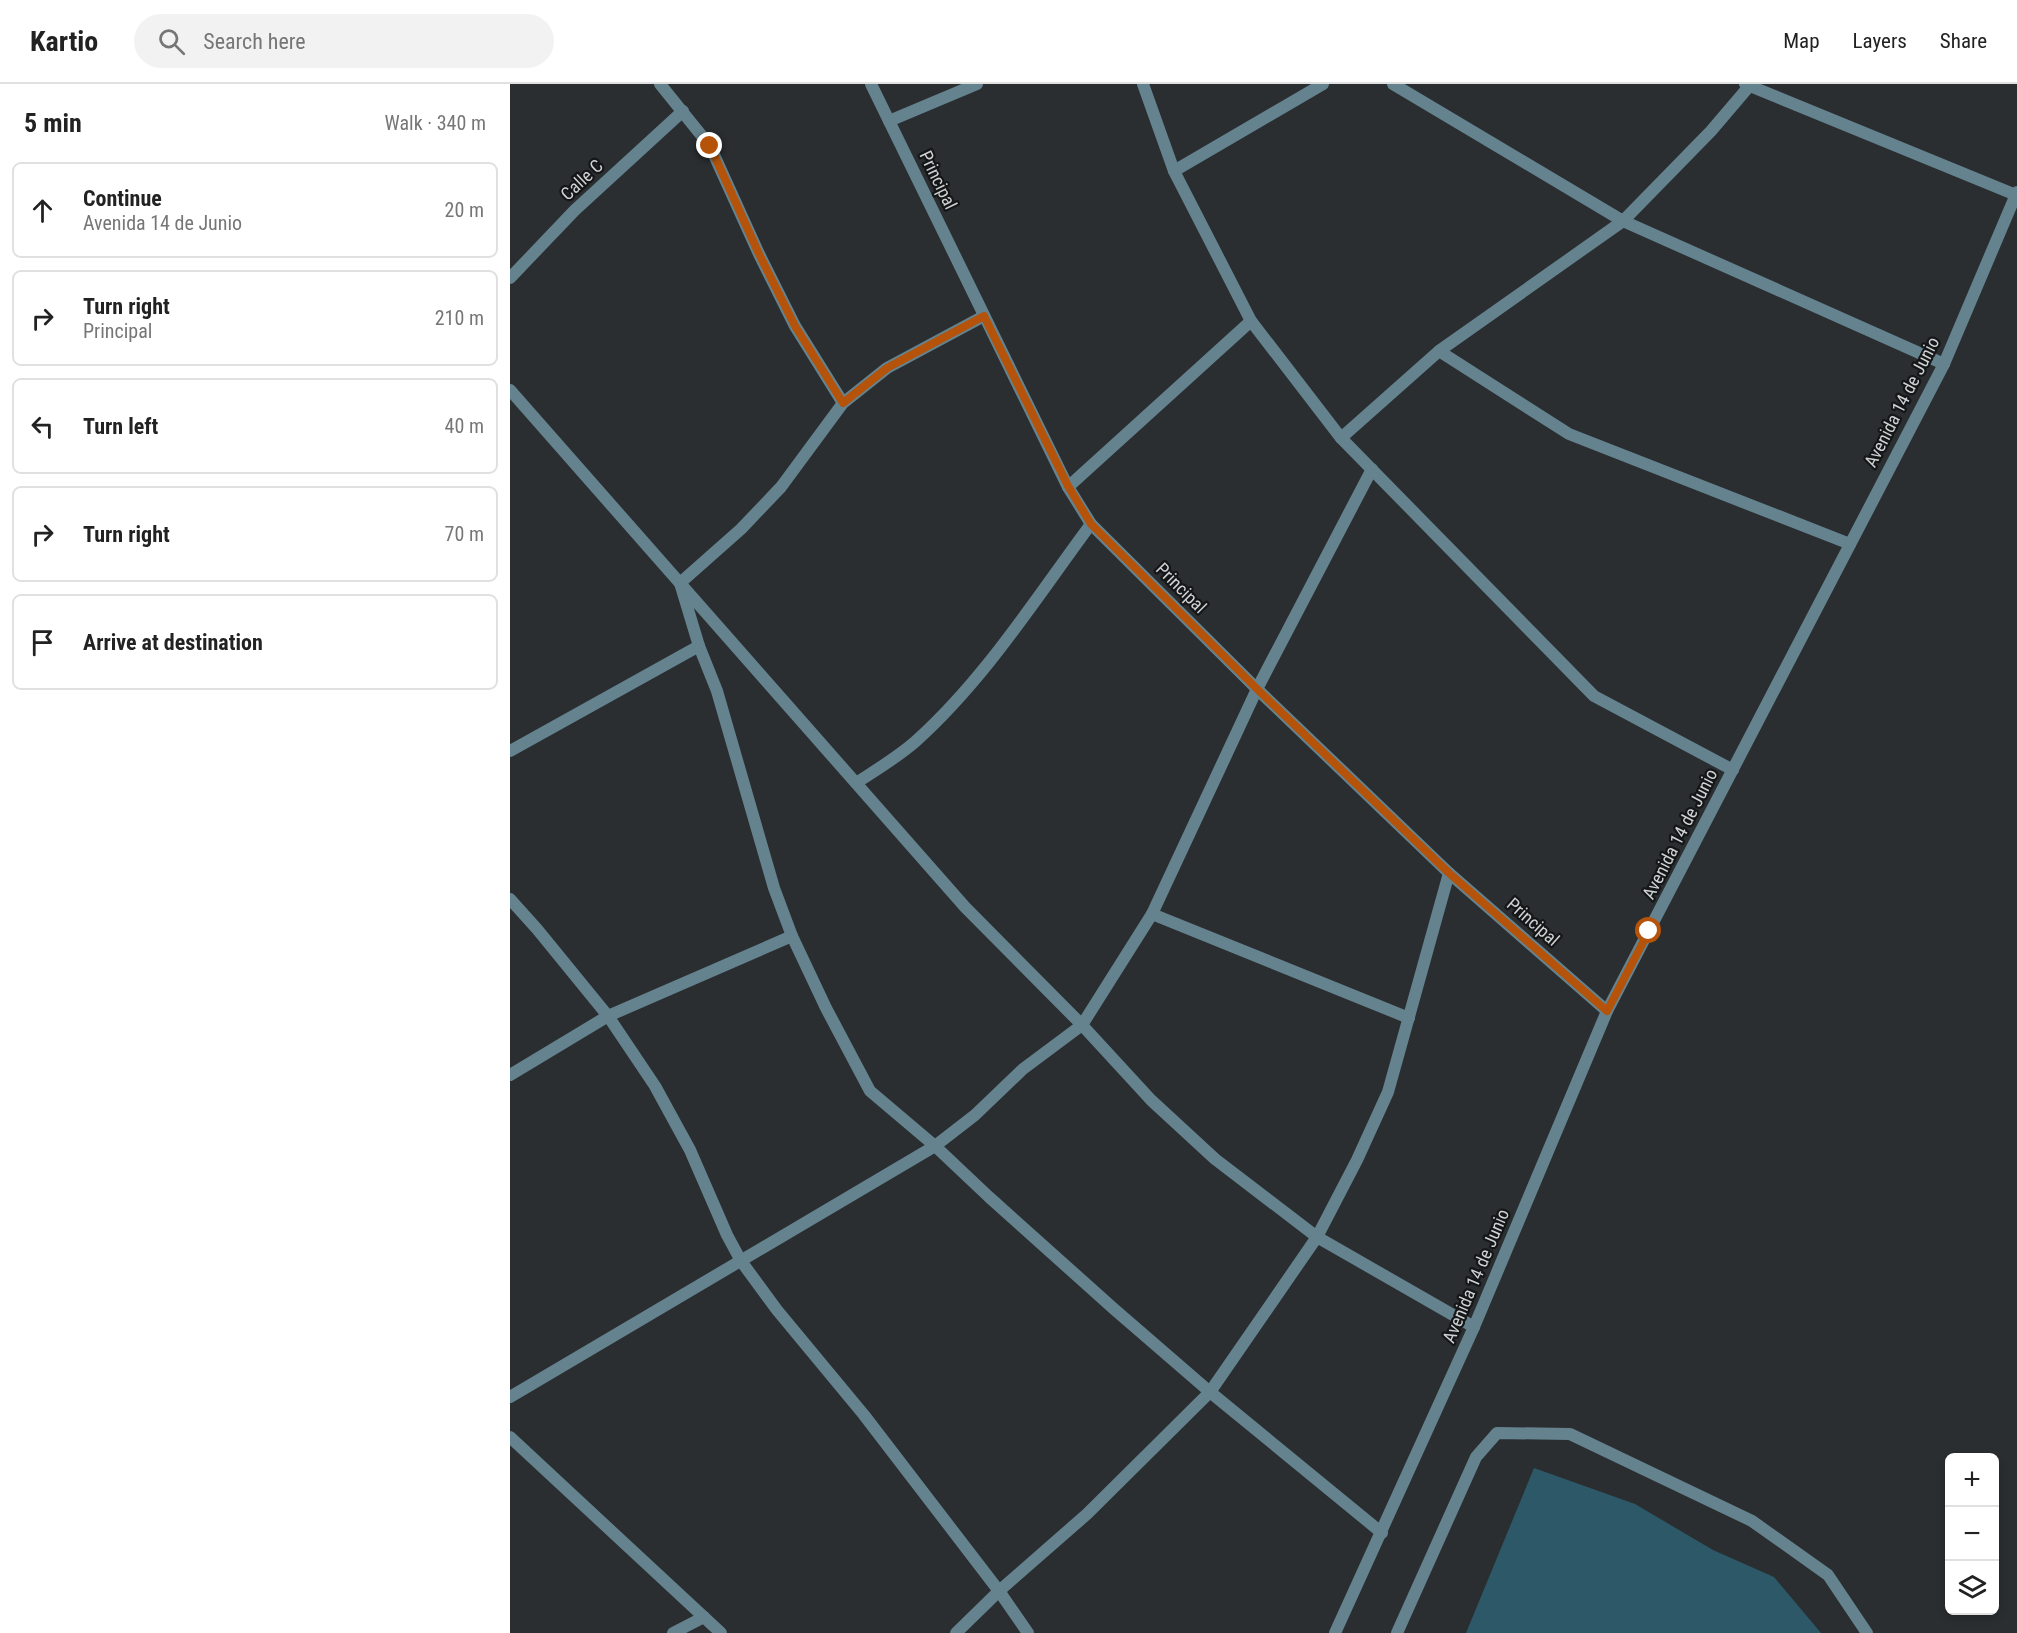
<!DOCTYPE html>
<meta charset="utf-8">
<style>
body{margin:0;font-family:"Roboto Condensed",sans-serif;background:#f2f2f2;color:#222}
.controls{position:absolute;right:18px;bottom:18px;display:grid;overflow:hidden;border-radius:9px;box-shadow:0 3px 9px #0003}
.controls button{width:54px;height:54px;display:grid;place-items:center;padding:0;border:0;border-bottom:2px solid #e0e0e0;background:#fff;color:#222;font:30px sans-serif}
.stop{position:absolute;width:18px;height:18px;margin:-14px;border:4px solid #b45309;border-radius:50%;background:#fff}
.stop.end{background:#b45309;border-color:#fff;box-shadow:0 2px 6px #0008}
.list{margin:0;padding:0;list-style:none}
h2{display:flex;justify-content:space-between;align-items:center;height:78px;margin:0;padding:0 24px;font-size:26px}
h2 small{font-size:20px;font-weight:400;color:#767676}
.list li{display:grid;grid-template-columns:39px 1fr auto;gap:18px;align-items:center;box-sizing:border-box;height:96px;margin:0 12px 12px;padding:0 12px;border:2px solid #e0e0e0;border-radius:9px}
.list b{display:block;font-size:22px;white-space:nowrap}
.list p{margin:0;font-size:20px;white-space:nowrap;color:#767676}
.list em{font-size:20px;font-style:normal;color:#767676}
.icon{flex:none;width:33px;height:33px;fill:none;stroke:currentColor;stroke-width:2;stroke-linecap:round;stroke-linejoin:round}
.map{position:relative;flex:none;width:1507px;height:1549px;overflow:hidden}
header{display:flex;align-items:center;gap:36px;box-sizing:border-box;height:84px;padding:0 30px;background:#fff;border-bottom:2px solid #e0e0e0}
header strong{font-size:28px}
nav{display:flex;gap:33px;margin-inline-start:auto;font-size:21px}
.search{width:420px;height:54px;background:#f2f2f2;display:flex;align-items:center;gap:15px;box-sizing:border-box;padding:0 21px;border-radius:33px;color:#767676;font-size:22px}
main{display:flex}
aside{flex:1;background:#fff}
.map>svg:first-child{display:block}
</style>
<header>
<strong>Kartio</strong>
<div class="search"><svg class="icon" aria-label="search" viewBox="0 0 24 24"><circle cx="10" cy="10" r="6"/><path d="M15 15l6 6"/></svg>Search here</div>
<nav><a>Map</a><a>Layers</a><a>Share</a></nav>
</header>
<main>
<aside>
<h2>5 min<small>Walk · 340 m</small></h2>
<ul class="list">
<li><svg class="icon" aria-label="ahead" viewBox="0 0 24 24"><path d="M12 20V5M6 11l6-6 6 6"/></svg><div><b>Continue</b><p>Avenida 14 de Junio</p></div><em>20 m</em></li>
<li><svg class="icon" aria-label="right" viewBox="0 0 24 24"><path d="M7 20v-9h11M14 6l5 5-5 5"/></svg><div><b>Turn right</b><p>Principal</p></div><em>210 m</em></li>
<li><svg class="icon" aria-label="left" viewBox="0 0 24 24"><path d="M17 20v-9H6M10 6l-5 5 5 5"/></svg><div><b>Turn left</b></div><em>40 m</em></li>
<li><svg class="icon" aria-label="right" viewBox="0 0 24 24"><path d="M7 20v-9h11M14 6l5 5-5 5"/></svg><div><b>Turn right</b></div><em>70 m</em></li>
<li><svg class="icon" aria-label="arrive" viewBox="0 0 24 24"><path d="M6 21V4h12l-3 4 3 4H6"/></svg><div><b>Arrive at destination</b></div></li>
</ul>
</aside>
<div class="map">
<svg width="1507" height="1549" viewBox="0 0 1507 1549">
<rect width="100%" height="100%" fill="#2a2e30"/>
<polygon fill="#2c5868" points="1024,1384 1125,1420 1203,1466 1264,1493 1311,1549 956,1549"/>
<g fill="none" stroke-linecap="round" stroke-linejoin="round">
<polyline stroke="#65838f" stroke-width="12" points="887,1549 966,1373 987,1349 1060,1350 1242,1437 1318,1491 1357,1549"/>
<g stroke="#65838f" stroke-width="12">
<polyline points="150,0 200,62 249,170 285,242 333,319"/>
<polyline points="633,0 664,87 741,237 831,354 1084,612 1223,686"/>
<polyline points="883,0 1113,137 1434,280"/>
<polyline points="1235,0 1506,111"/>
<polyline points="379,37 467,0"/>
<polyline points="664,87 813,0"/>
<polyline points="0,194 65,126 173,27"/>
<polyline points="474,232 377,284 333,319 271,403 231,445 170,499 189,562 207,607 264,804 282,852 316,924 360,1007 425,1062 479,1113 604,1225 700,1308 872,1449"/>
<polyline points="929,267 1059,350 1340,460"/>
<polyline points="0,306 455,823 572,941 641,1016 705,1075 807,1153 964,1243"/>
<polyline points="831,354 929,267 1113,137 1201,47 1241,0"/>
<polyline points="558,403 741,237"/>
<polyline points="0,667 189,562"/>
<path d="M346,699C366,686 388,673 406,657C475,595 526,514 581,440"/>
<polyline points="0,815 27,845 98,932 145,1002 180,1066 217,1151 231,1177 267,1226 354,1331 489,1507 518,1549"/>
<polyline points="642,830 899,934"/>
<polyline points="0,991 98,932 282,852"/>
<polyline points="0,1313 425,1062 465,1031 513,985 572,941 642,830 747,605 862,385"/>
<polyline points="0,1353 211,1549"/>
<polyline points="163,1549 194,1533"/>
<polyline points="446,1549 489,1507 577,1430 700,1308 807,1153 847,1076 878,1008 939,789"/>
</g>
<g stroke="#65838f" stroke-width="12">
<polyline points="361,0 558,403 581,440 747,605 939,789 1097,927"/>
<polyline points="825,1549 964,1243 1097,927 1434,280 1507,108"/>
</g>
</g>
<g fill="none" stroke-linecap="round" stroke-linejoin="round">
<polyline stroke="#b45309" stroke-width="8" points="200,62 249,170 285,242 333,319 377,284 474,232 558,402 581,440 747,605 939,789 1097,927 1139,847"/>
</g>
<g text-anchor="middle" stroke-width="4.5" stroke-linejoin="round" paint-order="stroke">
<g font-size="18" fill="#cfd2d3" stroke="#141617">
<text transform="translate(72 96) rotate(-43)" y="6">Calle C</text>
<text transform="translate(428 96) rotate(64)" y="6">Principal</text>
<text transform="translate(1392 318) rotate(-63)" y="6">Avenida 14 de Junio</text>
<text transform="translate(671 504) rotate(45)" y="6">Principal</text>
<text transform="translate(1170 750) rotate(-63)" y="6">Avenida 14 de Junio</text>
<text transform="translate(1023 838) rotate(41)" y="6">Principal</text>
<text transform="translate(966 1192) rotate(-67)" y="6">Avenida 14 de Junio</text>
</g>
</g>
</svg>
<div class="controls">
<button>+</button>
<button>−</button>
<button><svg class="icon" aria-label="layers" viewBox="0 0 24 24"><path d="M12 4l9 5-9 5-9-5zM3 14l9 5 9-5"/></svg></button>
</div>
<div class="stop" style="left:1139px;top:847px"></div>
<div class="stop end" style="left:200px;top:62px"></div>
</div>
</main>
